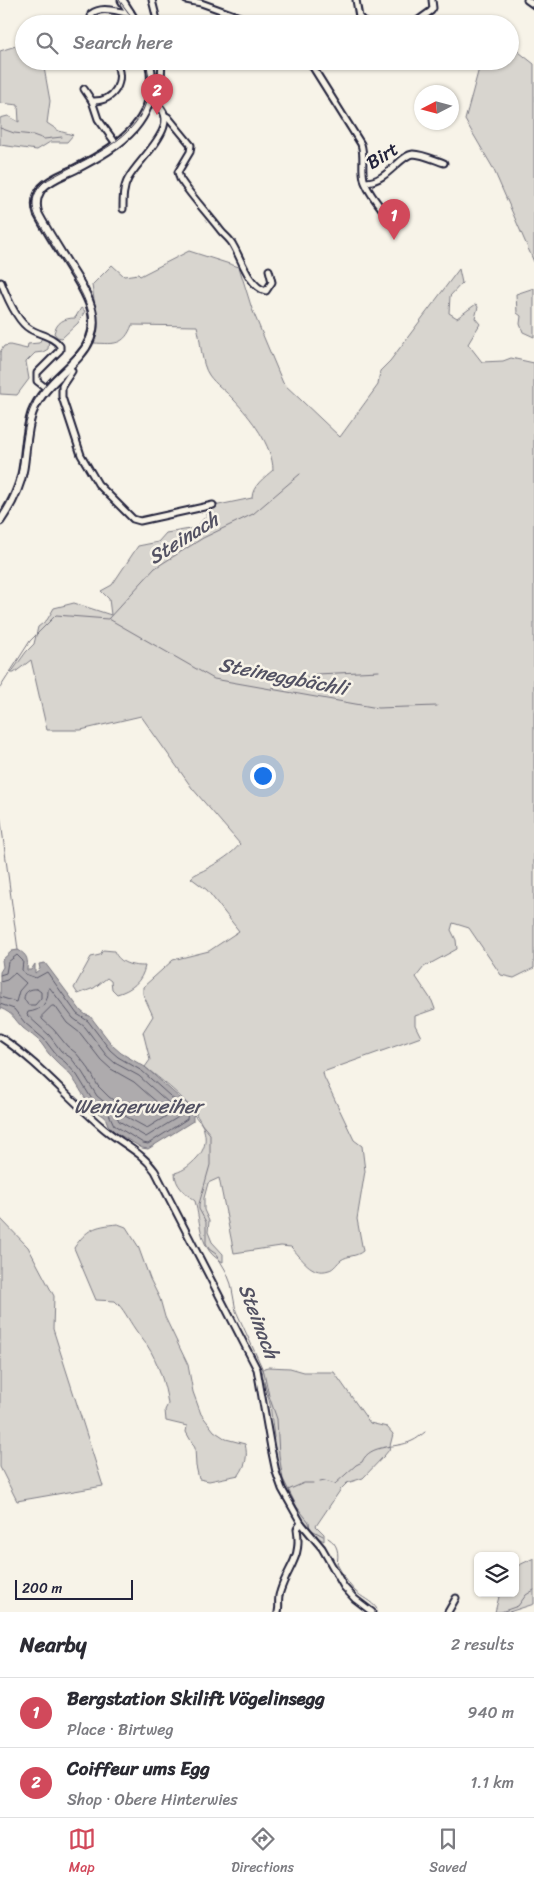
<!DOCTYPE html>
<meta charset="utf-8">
<style>
body{margin:0;font-family:Sriracha,sans-serif;background:#f7f7f7;color:#2b2b33}
.controls{position:absolute;right:15px;bottom:15px;display:grid;overflow:hidden;border-radius:8px;box-shadow:0 1px 4px #0004}
.controls button{width:45px;height:45px;display:grid;place-items:center;padding:0;border:0;border-bottom:1px solid #e1e1e2;background:#fff;color:#2b2b33;font:25px sans-serif}
.compass{position:absolute;left:414px;top:85px;width:45px;height:45px;border-radius:50%;background:#fff;box-shadow:0 1px 4px #0004;rotate:264deg}
.scale{position:absolute;left:15px;bottom:12px;width:118px;box-sizing:border-box;padding-left:5px;border:2px solid #22223b;border-top:0;font-size:14px;line-height:18px;white-space:nowrap;color:#22223b;-webkit-text-stroke:4px #f7f3e8;paint-order:stroke}
.you{position:absolute;left:262px;top:775px;width:18px;height:18px;margin:-12px;border:4px solid #fff;border-radius:50%;background:#1a73e8;box-shadow:0 0 0 8px #1a73e833}
.badge{display:grid;place-items:center;width:32px;height:32px;border-radius:50%;background:#d1495b;color:#fff;font-size:16px;font-weight:700}
.pin{position:absolute;translate:-50% -41px;filter:drop-shadow(0 1px 2px #0008)}
.pin::after{content:'';position:absolute;top:26px;width:18px;height:15px;background:inherit;clip-path:polygon(0 0,100% 0,50% 100%)}
.list{margin:0;padding:0;list-style:none}
h2{display:flex;justify-content:space-between;align-items:center;height:65px;margin:0;padding:0 20px;font-size:21px}
h2 small{font-size:16px;font-weight:400;color:#7c7c81}
.list li{display:grid;grid-template-columns:32px 1fr auto;gap:15px;align-items:center;box-sizing:border-box;height:70px;padding:0 20px;border-top:1px solid #e1e1e2}
.list b{display:block;font-size:19px;white-space:nowrap}
.list p{margin:0;font-size:16px;white-space:nowrap;color:#7c7c81}
.list em{font-size:16px;font-style:normal;color:#7c7c81}
.icon{flex:none;width:28px;height:28px;fill:none;stroke:currentColor;stroke-width:2;stroke-linecap:round;stroke-linejoin:round}
.map{position:relative;flex:none;width:534px;height:1612px;overflow:hidden}
.search{position:absolute;background:#fff;box-shadow:0 1px 4px #0004;left:15px;right:15px;top:15px;height:55px;display:flex;align-items:center;gap:12px;box-sizing:border-box;padding:0 18px;border-radius:28px;color:#7c7c81;font-size:19px}
.sheet{height:205px;background:#fff}
nav{display:flex;justify-content:space-around;align-items:center;box-sizing:border-box;height:70px;border-top:1px solid #e1e1e2;background:#fff;font-size:14px;color:#7c7c81}
nav a{display:grid;justify-items:center;gap:2px}
nav .on{color:#d1495b}
.map>svg:first-child{display:block}
</style>
<div class="map">
<svg width="534" height="1612" viewBox="0 0 534 1612">
<rect width="100%" height="100%" fill="#f7f3e8"/>
<filter id="ink" filterUnits="userSpaceOnUse"><feTurbulence type="fractalNoise" baseFrequency=".02" numOctaves="2"/><feDisplacementMap in="SourceGraphic" scale="10" xChannelSelector="R" yChannelSelector="G"/><feConvolveMatrix kernelMatrix="1 2 1 2 8 2 1 2 1" color-interpolation-filters="sRGB"/></filter>
<g filter="url(#ink)">
<g fill="#d8d5cf" stroke="#7d7c85">
<polygon points="19,45 24,48 24,61 43,62 50,101 47,123 59,131 73,135 67,142 50,142 37,150 0,145 0,118 8,116 19,122 18,105 0,103 0,51"/>
<polygon points="510,45 534,64 534,262 493,168 465,120 481,61 510,61"/>
<path d="M189,251L239,267L252,309L283,383L340,437L378,385L380,371L390,361L459,269L462,283L450,296L449,313L457,318L476,304L478,307L475,318L480,324L468,344L482,362L503,361L511,358L534,363V968L514,978L501,975L469,928L453,923L451,930L456,940L457,949L424,967L416,977L432,1001L435,1009L415,1016V1025L421,1037L323,1072L324,1077L354,1140L362,1146L365,1171L357,1219L363,1251C356,1257 348,1255 341,1260C337,1263 334,1269 329,1270C311,1276 302,1258 291,1247L281,1246L234,1253L219,1178L208,1183L204,1198V1210L209,1221L208,1232L212,1242L223,1254V1262C199,1251 201,1223 195,1201C185,1193 175,1186 175,1173C185,1170 190,1165 197,1158C227,1126 167,1085 145,1067L150,1060L143,1032L153,1016L143,994V987L173,960L209,951L239,931L207,890L191,878C195,873 202,872 208,868C219,862 232,854 240,844L192,788L141,716L81,730H47L31,660L14,673H11L26,652L34,644L38,627L47,620L54,608L74,603L111,615L109,599L101,591L112,585L138,546L158,542L166,533L196,528L214,506L252,498C252,486 265,477 273,470C273,446 250,417 234,400C226,391 215,384 209,375C201,364 201,340 197,326L132,325C124,346 114,344 94,343L97,321L92,285L112,265L124,276L138,274L140,276Z"/>
<polygon points="534,288 534,337 523,332 520,324 521,316 517,313 516,294"/>
<path d="M81,308L85,311L78,323L62,338L57,337L54,333C57,322 64,318 75,318Z"/>
<polygon points="42,338 49,339 48,349 43,352 35,353 26,362 29,379 17,395 0,394 0,352 4,346 10,345 27,349 28,344 39,343"/>
<path d="M103,950L114,951C120,964 132,966 145,966C142,982 131,990 117,994L112,989L111,981L107,978L94,988L78,994L74,988L91,957L100,955Z"/>
<polygon points="0,1218 28,1247 54,1296 53,1329 103,1486 17,1501 0,1467"/>
<path d="M118,1224L126,1227L138,1246L150,1279L160,1299L165,1317L188,1365L193,1392L201,1414L214,1431L226,1439L245,1444C248,1456 246,1465 239,1475L209,1481L199,1479L196,1466L195,1448L186,1432L187,1426L166,1421L165,1410L168,1404C165,1384 158,1362 147,1345C143,1340 139,1335 135,1329C128,1319 124,1309 115,1301L96,1300L74,1248C87,1229 94,1226 118,1224Z"/>
<polygon points="268,1367 290,1368 304,1372 334,1372 370,1423 387,1427 393,1434 389,1450 384,1456 363,1478 347,1483 341,1489 316,1526 324,1534 324,1541 315,1536 299,1515 280,1480 272,1444 274,1437 270,1404 262,1374 264,1368"/>
<polygon points="534,1558 534,1604 509,1612 495,1612 500,1593 515,1593 515,1567"/>
</g>
<path fill="#aeabad" stroke="#76747f" d="M18,950C28,955 28,960 27,970H31L35,964V973L40,969L39,964L45,963L81,1011L86,1015L90,1016L113,1046L121,1053L145,1067L197,1113L193,1116V1121L148,1149L142,1148L115,1132L108,1125L105,1117C86,1105 85,1096 72,1077C67,1070 59,1065 53,1058C48,1054 45,1048 41,1043C36,1037 29,1033 23,1028C13,1018 14,1014 0,1008V972L3,967L2,960L12,951Z"/>
<g fill="none" stroke-linecap="round" stroke-linejoin="round">
<g stroke="#5a5969" stroke-width="1">
<polyline points="0,975 6,973 8,962 17,955 23,961 22,970 25,974 36,978 47,972 77,1014 88,1021 110,1050 118,1057 142,1071 188,1112 187,1119 148,1144 143,1143 114,1125 109,1114 100,1108 93,1101 77,1075 65,1062 57,1056 44,1039 25,1023 14,1009 0,1004"/>
<polyline points="0,982 7,980 15,973 26,983 19,991 16,1002 0,997"/>
<path d="M50,988L73,1018L85,1027L106,1055L115,1063L139,1076L180,1113V1116L146,1137L119,1121L114,1110L97,1096L82,1072L71,1058L61,1051L49,1035L27,1015L28,1012C40,1011 49,1003 48,990Z"/>
<path d="M37,989L41,992V998L35,1005H28L24,999C24,992 30,988 37,989Z"/>
<polygon points="52,1006 55,1006 67,1023 80,1033 101,1060 111,1069 134,1082 168,1112 168,1115 147,1128 125,1116 120,1105 109,1097 98,1086 89,1069 76,1053 67,1046 54,1030 42,1019 42,1016"/>
</g>
<g stroke="#76747f" stroke-width="1">
<polyline points="0,128 14,133 33,135 44,139 62,137"/>
<polyline points="109,619 214,679 378,708 437,706"/>
<polyline points="0,688 30,641 56,615 108,619 155,568 203,538 253,514 300,474"/>
<polyline points="272,688 317,674 379,671"/>
<polyline points="0,814 18,950"/>
<polyline points="194,1115 210,1134 210,1165 199,1204 199,1209 206,1222 206,1243 209,1249 216,1254 226,1271 231,1284 236,1311 264,1372 269,1396 277,1419 279,1455 283,1479 297,1507 309,1522 310,1529 323,1536"/>
<path d="M320,1482L325,1481L335,1484L356,1465L362,1462C370,1443 396,1449 412,1441C417,1439 421,1435 425,1432"/>
<polyline points="288,1490 304,1483 313,1483"/>
<path d="M328,1538C338,1544 339,1553 337,1564C342,1573 348,1584 355,1591C362,1598 372,1601 377,1609"/>
<polyline points="501,1612 518,1606 526,1595 534,1590"/>
</g>
<g stroke="#22223b" stroke-width="9">
<g id="minor">
<polyline points="152,0 158,24"/>
<polyline points="186,0 201,3 259,24"/>
<polyline points="356,0 359,17 366,24"/>
<polyline points="527,0 534,5"/>
<path d="M92,24L91,14C102,6 114,11 127,13L130,11"/>
<polyline points="413,24 431,11 433,8 432,0"/>
<path d="M309,61L361,144C365,156 361,167 364,179C367,192 377,201 384,212"/>
<path d="M84,89L92,101C115,102 126,81 115,61"/>
<polyline points="92,101 98,119 117,145"/>
<polyline points="156,103 160,96 162,61"/>
<path d="M166,116L168,117L191,145L190,152L178,172L180,179C192,197 207,213 221,231C225,236 230,239 233,245C241,258 249,287 266,291L272,282L269,270"/>
<path d="M365,182C386,183 400,155 413,154C422,154 435,160 444,163"/>
<path d="M123,209C123,199 123,188 128,179C139,157 190,120 150,100"/>
<path d="M1,282C6,295 17,322 30,329C40,335 53,336 60,346V350L37,373V381L46,388"/>
<polyline points="69,366 72,371 62,386 62,397 81,455 98,484 133,519 140,521 213,505"/>
<path d="M0,1037C38,1062 68,1098 102,1127C120,1143 141,1151 155,1171L257,1369L271,1448L276,1472L282,1489L301,1523L322,1548L344,1587L355,1599L372,1612"/>
<path d="M278,1612C280,1605 277,1599 280,1592C288,1566 302,1559 297,1529L301,1523"/>
<polyline points="448,1612 456,1598"/>
</g>
</g>
<g stroke="#22223b" stroke-width="11">
<g id="major">
<polyline points="122,0 137,24"/>
<path d="M0,521C11,505 20,488 23,469C26,450 26,431 32,413C42,387 63,375 80,355C106,325 89,297 71,269C60,251 48,233 38,214C35,205 36,196 42,188C50,179 65,174 75,169C120,146 163,119 149,61"/>
</g>
</g>
<use href="#minor" stroke="#f7f3e8" stroke-width="5"/>
<use href="#major" stroke="#f7f3e8" stroke-width="7"/>
<g stroke="#22223b" stroke-width="1">
<polyline points="119,0 128,12 134,24"/>
<path d="M0,515C11,498 18,482 20,462C23,444 24,426 30,410C40,385 59,373 76,354C104,323 83,294 65,265C55,250 46,234 37,219C30,205 32,193 44,182C92,153 164,135 146,61"/>
</g>
</g>
</g>
<g text-anchor="middle" stroke-width="5" stroke-linejoin="round" paint-order="stroke">
<g font-size="19" fill="#22223b" stroke="#f7f3e8">
<text transform="translate(382 155) rotate(-32)" y="7">Birt</text>
</g>
<g font-size="20" font-style="italic" fill="#535263" stroke="#f7f3e8">
<text transform="translate(183 538) rotate(-32)" y="7">Steinach</text>
<text transform="translate(283 676) rotate(11)" y="7">Steineggbächli</text>
<text x="138" y="1113">Wenigerweiher</text>
<text transform="translate(259 1321) rotate(69)" y="7">Steinach</text>
</g>
</g>
</svg>
<div class="controls">
<button><svg class="icon" aria-label="layers" viewBox="0 0 24 24"><path d="M12 4l9 5-9 5-9-5zM3 14l9 5 9-5"/></svg></button>
</div>
<svg class="compass" viewBox="-18 -18 36 36"><path d="M0-13l5 13h-10z" fill="#e53935"/><path d="M0 13l5-13h-10z" fill="#7c7c81"/></svg>
<div class="scale">200 m</div>
<div class="you"></div>
<div class="pin badge" style="left:394px;top:240px">1</div>
<div class="pin badge" style="left:157px;top:115px">2</div>
<div class="search"><svg class="icon" aria-label="search" viewBox="0 0 24 24"><circle cx="10" cy="10" r="6"/><path d="M15 15l6 6"/></svg>Search here</div>
</div>
<section class="sheet">
<h2>Nearby<small>2 results</small></h2>
<ul class="list">
<li><span class="badge">1</span><div><b>Bergstation Skilift Vögelinsegg</b><p>Place · Birtweg</p></div><em>940 m</em></li>
<li><span class="badge">2</span><div><b>Coiffeur ums Egg</b><p>Shop · Obere Hinterwies</p></div><em>1.1 km</em></li>
</ul>
</section>
<nav>
<a class="on"><svg class="icon" aria-label="map" viewBox="0 0 24 24"><path d="M3 6l6-2 6 2 6-2v14l-6 2-6-2-6 2zM9 4v14M15 6v14"/></svg>Map</a>
<a><svg class="icon" aria-label="directions" viewBox="0 0 24 24"><path d="M12 3l9 9-9 9-9-9zM9 14v-3h6M13 9l2 2-2 2"/></svg>Directions</a>
<a><svg class="icon" aria-label="saved" viewBox="0 0 24 24"><path d="M7 4h10v16l-5-4-5 4z"/></svg>Saved</a>
</nav>
